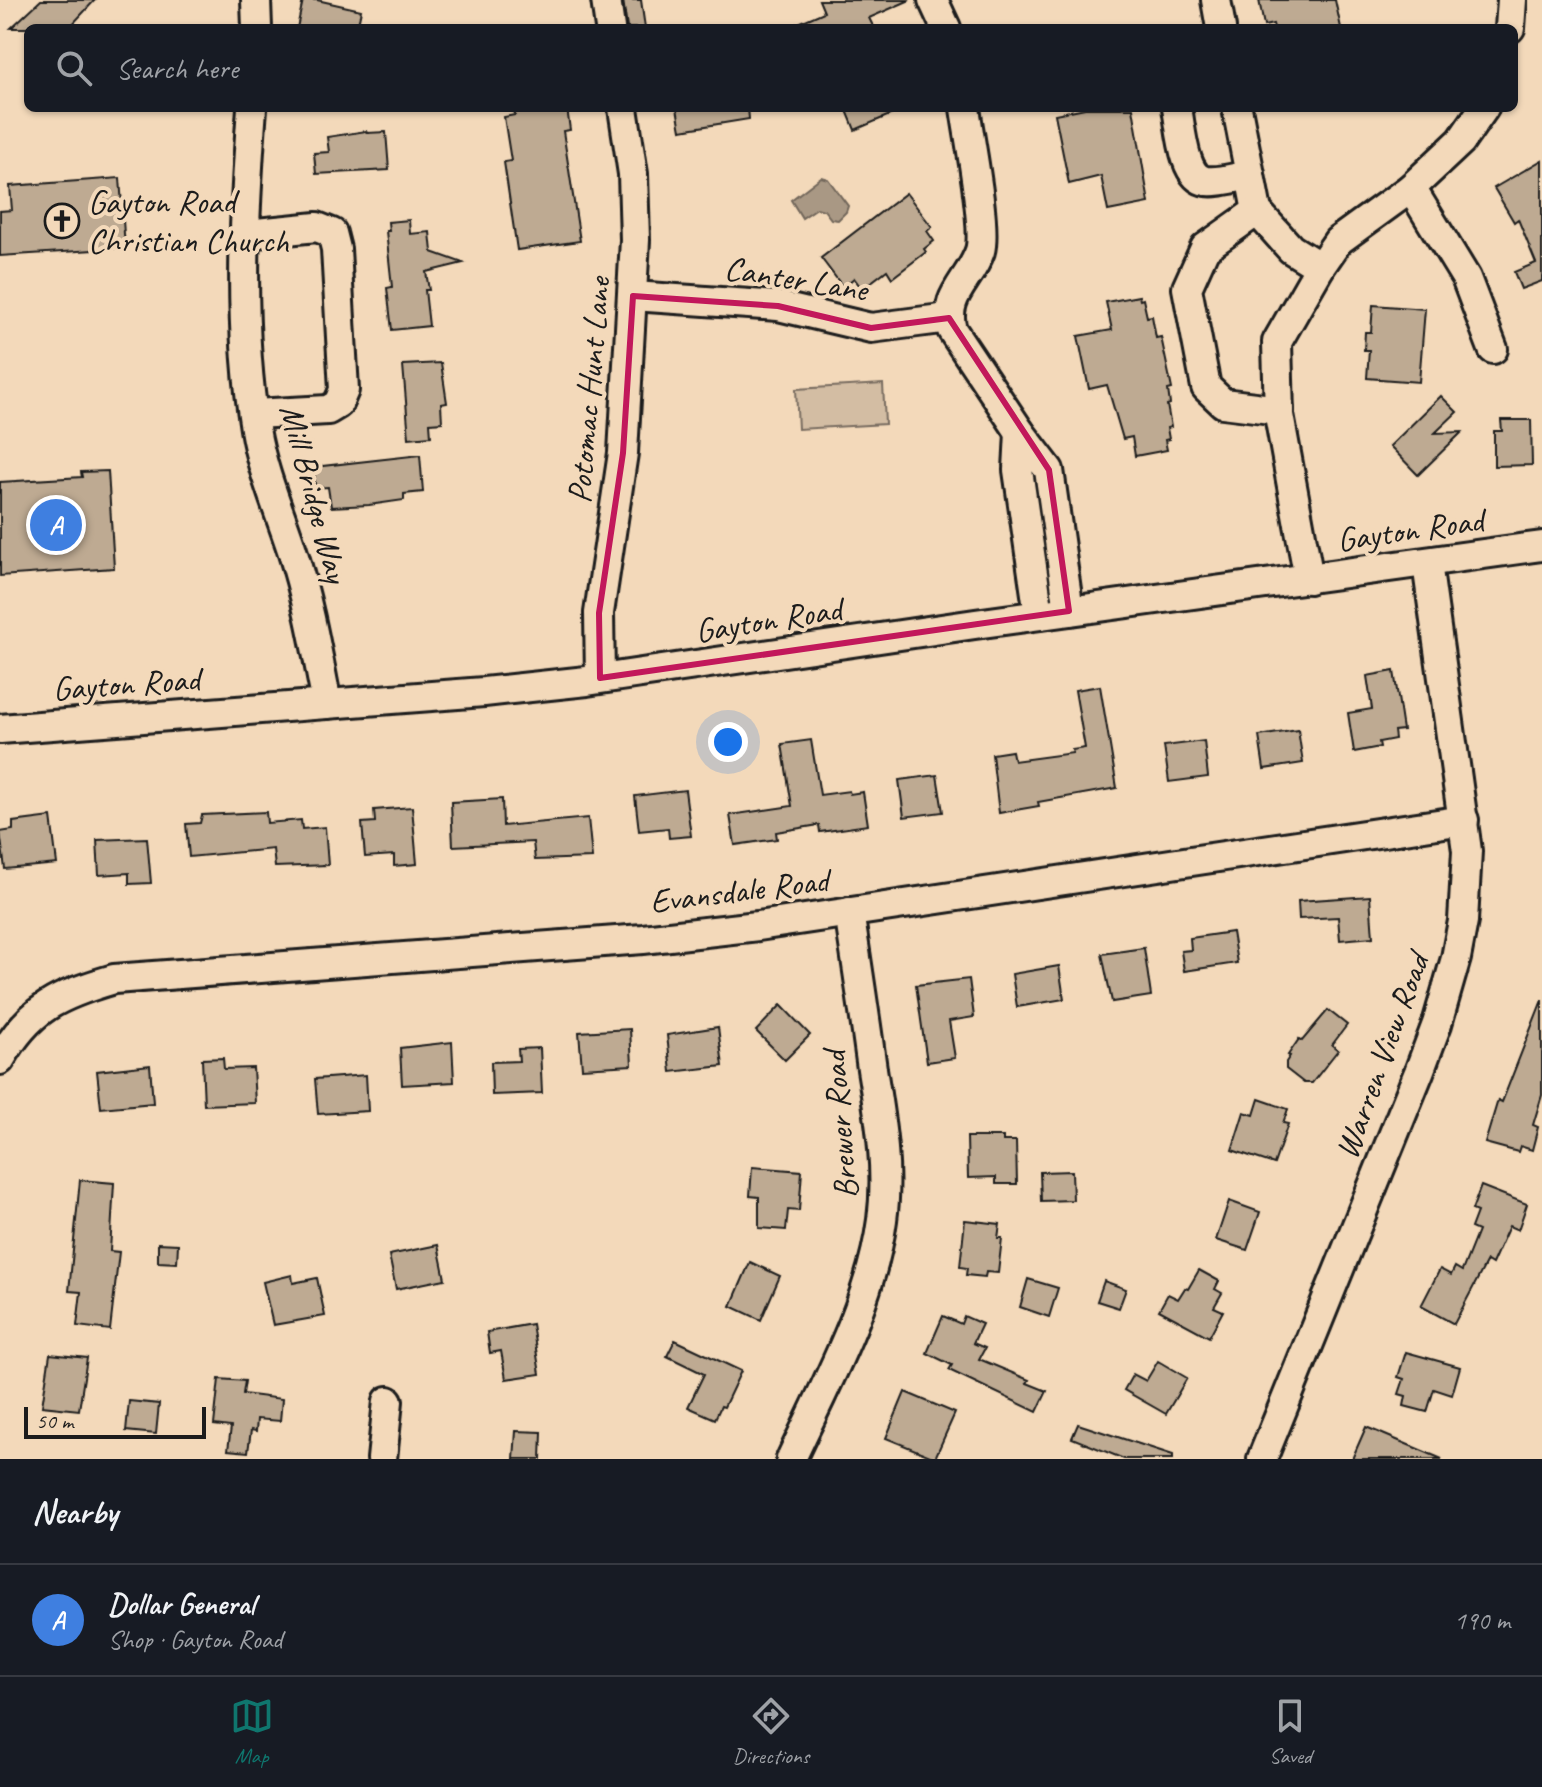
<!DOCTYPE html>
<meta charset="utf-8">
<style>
body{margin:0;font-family:Caveat,sans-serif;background:#242831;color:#f1f3f6}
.scale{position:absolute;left:24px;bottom:20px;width:182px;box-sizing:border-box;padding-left:8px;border:4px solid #1c1c1c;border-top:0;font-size:22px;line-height:28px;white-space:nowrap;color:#1c1c1c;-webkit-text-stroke:6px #f3d9ba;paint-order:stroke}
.you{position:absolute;left:728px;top:742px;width:28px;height:28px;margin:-20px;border:6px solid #fff;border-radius:50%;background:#1a73e8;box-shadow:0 0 0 12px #1a73e833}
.badge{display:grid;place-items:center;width:52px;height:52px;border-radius:50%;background:#0f766e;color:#fff;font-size:26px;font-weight:700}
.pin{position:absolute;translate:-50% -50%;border:4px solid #fff;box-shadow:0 2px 8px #0006}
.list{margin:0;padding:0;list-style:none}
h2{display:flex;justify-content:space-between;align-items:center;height:104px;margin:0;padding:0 32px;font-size:34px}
h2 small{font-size:26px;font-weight:400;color:#9ea1a6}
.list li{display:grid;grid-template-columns:52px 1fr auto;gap:24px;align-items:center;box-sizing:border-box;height:112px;padding:0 32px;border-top:2px solid #363941}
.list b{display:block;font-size:30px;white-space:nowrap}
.list p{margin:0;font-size:26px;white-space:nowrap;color:#9ea1a6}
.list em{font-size:26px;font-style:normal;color:#9ea1a6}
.icon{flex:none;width:44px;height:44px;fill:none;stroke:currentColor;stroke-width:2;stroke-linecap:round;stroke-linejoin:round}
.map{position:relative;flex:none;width:1542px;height:1459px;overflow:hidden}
.search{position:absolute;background:#171b24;box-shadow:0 2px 6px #0004;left:24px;right:24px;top:24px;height:88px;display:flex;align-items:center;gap:20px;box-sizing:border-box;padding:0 28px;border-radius:12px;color:#9ea1a6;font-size:30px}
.sheet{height:216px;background:#171b24}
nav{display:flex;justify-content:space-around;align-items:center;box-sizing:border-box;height:112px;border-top:2px solid #363941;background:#171b24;font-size:22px;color:#9ea1a6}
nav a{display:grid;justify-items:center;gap:4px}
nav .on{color:#0f766e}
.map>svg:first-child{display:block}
</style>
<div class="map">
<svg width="1542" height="1459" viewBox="0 0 1542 1459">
<rect width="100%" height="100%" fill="#f3d9ba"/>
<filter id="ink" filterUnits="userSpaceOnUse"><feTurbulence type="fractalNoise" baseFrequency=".0125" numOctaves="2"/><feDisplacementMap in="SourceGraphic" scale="16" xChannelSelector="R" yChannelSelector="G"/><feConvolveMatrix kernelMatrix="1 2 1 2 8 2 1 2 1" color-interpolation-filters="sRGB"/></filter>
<g filter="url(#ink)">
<polygon fill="#d3bda3" stroke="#786c60" stroke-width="2" points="883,384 885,424 798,429 796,389"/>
<polygon fill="#a99884" stroke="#71665a" stroke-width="2" points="821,177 828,179 848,206 846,212 838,220 831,219 824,210 817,208 802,218 791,200"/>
<g fill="#beaa92" stroke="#1c1c1c" stroke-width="2">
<polygon points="41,0 95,0 69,28 11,28"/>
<polygon points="303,0 317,0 361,10 357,28 297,28"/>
<polygon points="623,0 641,0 645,28 627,28"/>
<polygon points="819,0 910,0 869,18 874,28 787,28 824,12"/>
<polygon points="1259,0 1335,0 1341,28 1274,28 1273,24 1264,26"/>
<polygon points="514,108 567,108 570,130 563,131 580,241 517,250 504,162 511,161 504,117 515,115"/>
<polygon points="677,108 748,108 749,119 681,130"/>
<polygon points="846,108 906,108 855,130"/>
<polygon points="1085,108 1133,108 1149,203 1108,211 1101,176 1069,184 1055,114"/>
<polygon points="366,131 367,133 386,132 389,170 316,174 314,153 329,152 327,137"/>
<polygon points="1542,160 1542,281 1521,289 1514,272 1536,263 1518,219 1514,222 1494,188"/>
<polygon points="120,178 125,248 0,256 0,211 12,210 10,186"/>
<polygon points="906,193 932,227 927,231 934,241 924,249 926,252 892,278 887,270 862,289 854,278 843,287 821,258"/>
<polygon points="409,220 410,234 430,232 432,252 463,263 426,272 429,290 425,290 429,326 392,330 387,288 392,287 386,231 389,231 388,222"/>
<polygon points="1139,296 1140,300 1143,299 1147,317 1152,316 1156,338 1161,337 1172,389 1168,390 1170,404 1167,405 1171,427 1167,428 1169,439 1165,440 1167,450 1135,456 1132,437 1123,439 1107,385 1089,389 1078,336 1112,330 1106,302"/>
<polygon points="1373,305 1425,309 1419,382 1367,378 1369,350 1364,350 1365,332 1371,332"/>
<polygon points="441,363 447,403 441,404 442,422 430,423 431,436 409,438 403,365"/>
<polygon points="1441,396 1457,412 1435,433 1462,432 1418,475 1390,446"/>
<polygon points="1501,420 1531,420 1532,465 1494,466 1494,431 1502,431"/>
<polygon points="420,455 423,492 404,494 404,500 369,505 331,507 328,487 315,488 314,467"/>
<polygon points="108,471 114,568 0,576 0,482 82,477 81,472"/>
<polygon points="1394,671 1403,730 1394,731 1395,739 1379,742 1380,747 1354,752 1348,713 1372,709 1367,676"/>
<polygon points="1100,686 1117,788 1038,802 1039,806 999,813 992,754 1012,751 1014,761 1073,753 1072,750 1085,748 1075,690"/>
<polygon points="1298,730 1303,763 1264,769 1259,736"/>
<polygon points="811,740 820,795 849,791 850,794 863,792 868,825 820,832 819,825 776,832 777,839 735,845 730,815 792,806 782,744"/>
<polygon points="1204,741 1208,777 1169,782 1164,746"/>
<polygon points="937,775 943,812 904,817 899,780"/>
<polygon points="685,790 691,836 669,838 668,828 639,831 635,796"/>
<polygon points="502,799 503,826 588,818 592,858 535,860 533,842 453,846 451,802"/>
<polygon points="412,807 417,864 394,866 394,855 365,857 362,823 375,822 374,810"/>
<polygon points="266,812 267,823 301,820 302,829 325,827 328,865 275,867 273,849 189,857 186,824 200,823 202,815"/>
<polygon points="51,817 57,864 5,869 0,832 13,830 13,822"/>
<polygon points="147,838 151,883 129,884 129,873 99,875 97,840"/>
<polygon points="1370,896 1373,937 1340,940 1338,917 1299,919 1298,901"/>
<polygon points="1232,932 1237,963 1184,971 1181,951 1191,950 1190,938"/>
<polygon points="1144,948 1151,996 1112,1002 1102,954"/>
<polygon points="1059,966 1064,999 1017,1007 1012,974"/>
<polygon points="969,979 974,1017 949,1021 955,1058 927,1062 916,985"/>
<polygon points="1542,1000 1542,1095 1533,1125 1538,1127 1532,1150 1520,1146 1518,1152 1485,1143 1498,1100 1502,1102"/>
<polygon points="781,1005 810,1035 785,1060 756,1031"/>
<polygon points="1328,1010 1347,1025 1332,1045 1338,1050 1312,1083 1304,1083 1286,1069 1286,1062 1290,1056 1288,1055 1299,1039 1302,1041"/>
<polygon points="718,1027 723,1066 671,1072 667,1035"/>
<polygon points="630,1029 632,1065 582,1068 579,1032"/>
<polygon points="452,1042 454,1082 402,1085 400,1048"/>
<polygon points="540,1048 542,1093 492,1095 491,1062 519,1061 518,1049"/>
<polygon points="223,1058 224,1069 253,1068 255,1103 204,1105 202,1059"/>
<polygon points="150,1065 153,1103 101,1108 97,1071"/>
<polygon points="366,1075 368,1111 318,1114 315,1079"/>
<polygon points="1259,1099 1288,1109 1283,1123 1288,1124 1274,1164 1232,1150 1244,1112 1254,1115"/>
<polygon points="967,1137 1003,1137 1003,1141 1016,1141 1017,1184 996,1184 996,1177 968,1178"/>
<polygon points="752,1167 802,1171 799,1211 788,1210 786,1230 759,1228 759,1197 750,1196"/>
<polygon points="1072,1171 1073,1200 1041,1201 1040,1172"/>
<polygon points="80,1180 114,1183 110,1251 119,1252 110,1330 77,1326 81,1292 69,1291"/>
<polygon points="1481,1186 1527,1204 1518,1230 1509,1226 1492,1264 1487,1261 1454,1324 1421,1306 1440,1269 1451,1275 1455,1267 1462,1271 1478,1231 1471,1228 1477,1212 1472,1210"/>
<polygon points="1229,1201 1260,1212 1247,1250 1216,1240"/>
<polygon points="965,1220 1000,1224 998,1238 1002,1238 998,1273 986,1272 985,1277 966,1275 967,1268 960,1267"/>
<polygon points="158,1243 178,1244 177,1263 158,1262"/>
<polygon points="438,1245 445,1279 396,1289 389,1255"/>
<polygon points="750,1262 780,1276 761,1320 731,1306"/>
<polygon points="1199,1270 1219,1281 1215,1289 1222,1293 1214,1307 1223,1311 1209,1337 1159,1310 1168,1294 1178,1299 1185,1288 1188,1289"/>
<polygon points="292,1275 293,1283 317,1278 325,1316 273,1325 263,1282"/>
<polygon points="1028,1279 1058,1288 1049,1317 1020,1307"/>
<polygon points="1104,1281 1126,1289 1119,1308 1097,1301"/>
<polygon points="943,1316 961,1324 964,1316 982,1324 973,1343 985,1348 979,1359 1029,1380 1027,1383 1047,1391 1037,1412 949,1370 952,1365 927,1353"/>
<polygon points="532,1324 540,1374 506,1379 501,1351 490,1353 487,1332"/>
<polygon points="675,1340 741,1371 724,1407 721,1406 715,1419 688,1407 704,1374 667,1356"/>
<polygon points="1406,1352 1460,1367 1452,1395 1434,1389 1427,1412 1404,1406 1406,1396 1399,1394 1404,1379 1398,1377"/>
<polygon points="50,1354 87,1358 79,1410 42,1406"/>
<polygon points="1158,1361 1187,1378 1166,1414 1124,1390 1133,1374 1146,1381"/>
<polygon points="219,1379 245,1381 243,1394 282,1399 280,1421 257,1419 256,1431 251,1430 248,1452 228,1450 231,1427 214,1425"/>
<polygon points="905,1392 955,1413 935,1458 886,1438"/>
<polygon points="129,1401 159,1404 156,1434 126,1431"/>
<polygon points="1078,1424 1173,1455 1173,1459 1124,1459 1072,1438"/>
<polygon points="1366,1427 1442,1459 1352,1459"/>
<polygon points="516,1431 542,1432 541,1459 514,1459"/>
</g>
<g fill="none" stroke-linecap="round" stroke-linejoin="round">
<g stroke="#1c1c1c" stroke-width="34">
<g id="minor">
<polyline points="256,0 257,28"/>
<polyline points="606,0 610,28"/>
<polyline points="933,0 946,28"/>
<polyline points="1216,0 1221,28"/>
<polyline points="1510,28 1512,0"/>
<path d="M252,108C244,214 238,323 255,429C262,471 279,510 292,550C308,600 317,652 327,704"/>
<path d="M965,108C969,137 987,227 980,251C970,281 942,296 952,330L1020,432"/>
<path d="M1177,108C1181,127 1183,178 1206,181C1219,183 1237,177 1250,175"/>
<polyline points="1237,108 1257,211 1291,249 1320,267"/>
<polyline points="1411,188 1466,278 1493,349"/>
<polyline points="1257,211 1205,248 1187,288 1206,387 1223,403 1279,410"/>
<polyline points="245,234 317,227 332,233 336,249 344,390 338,404 328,410 254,414"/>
<polyline points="633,296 778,306 871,328 949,318"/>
<polyline points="1309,579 1279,415 1277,342 1320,267 1338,241 1411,188 1461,141 1484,108"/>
<polyline points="1039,615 1018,470 1020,432 1049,470 1069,611"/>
<polyline points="600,678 599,613 623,453 635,240 633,174 623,108"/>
<polyline points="0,729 484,692 587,681 975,624 1542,546"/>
<path d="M0,1060C29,1008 59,995 114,979L643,939L758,926L1464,820"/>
<polyline points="382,1459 388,1401"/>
<path d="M791,1459C826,1383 871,1304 882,1220C889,1170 880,1119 872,1069C865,1017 857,964 849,912"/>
<polyline points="1262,1459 1419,1072 1437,1024 1456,958 1463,921 1467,851 1427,563"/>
</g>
</g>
<use href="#minor" stroke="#f3d9ba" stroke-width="28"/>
</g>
</g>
<path fill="none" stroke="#c2185b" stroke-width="6" stroke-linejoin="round" d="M633,296L778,306L871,328L949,318L1049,470L1069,611L600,678L599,613L623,453Z"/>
<defs>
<g id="church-ring" transform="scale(1.8)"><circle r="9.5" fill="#f3d9ba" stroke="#1c1c1c" stroke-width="1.5"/><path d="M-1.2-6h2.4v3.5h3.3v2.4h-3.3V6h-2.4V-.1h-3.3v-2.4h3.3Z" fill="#1c1c1c"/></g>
</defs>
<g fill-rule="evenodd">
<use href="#church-ring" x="62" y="221"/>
</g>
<g text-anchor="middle" stroke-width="8" stroke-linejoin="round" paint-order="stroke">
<g font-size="34" fill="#1c1c1c" stroke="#f3d9ba" text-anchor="start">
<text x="88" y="213">Gayton Road<tspan x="88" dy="39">Christian Church</tspan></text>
</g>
<g font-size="34" fill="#1c1c1c" stroke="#f3d9ba">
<text transform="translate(796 278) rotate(9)" y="12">Canter Lane</text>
<text transform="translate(588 390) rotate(-85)" y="12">Potomac Hunt Lane</text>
<text transform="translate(315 493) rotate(75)" y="12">Mill Bridge Way</text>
<text transform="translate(1410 529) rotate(-8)" y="12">Gayton Road</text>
<text transform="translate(768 619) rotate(-9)" y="12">Gayton Road</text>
<text transform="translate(126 683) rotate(-4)" y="12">Gayton Road</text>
<text transform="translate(739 890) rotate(-7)" y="12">Evansdale Road</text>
<text transform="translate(1381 1056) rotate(-70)" y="12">Warren View Road</text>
<text transform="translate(839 1125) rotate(-95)" y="12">Brewer Road</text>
</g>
</g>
</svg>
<div class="scale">50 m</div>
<div class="you"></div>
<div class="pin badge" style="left:56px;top:525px;background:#3f7fe0">A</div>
<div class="search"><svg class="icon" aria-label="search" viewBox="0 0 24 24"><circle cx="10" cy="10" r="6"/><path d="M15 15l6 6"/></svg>Search here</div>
</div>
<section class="sheet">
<h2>Nearby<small></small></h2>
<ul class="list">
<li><span class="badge" style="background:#3f7fe0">A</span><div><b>Dollar General</b><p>Shop · Gayton Road</p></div><em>190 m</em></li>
</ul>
</section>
<nav>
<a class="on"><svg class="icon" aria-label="map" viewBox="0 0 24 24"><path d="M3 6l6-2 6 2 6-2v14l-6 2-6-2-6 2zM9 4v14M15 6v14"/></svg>Map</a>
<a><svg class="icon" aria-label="directions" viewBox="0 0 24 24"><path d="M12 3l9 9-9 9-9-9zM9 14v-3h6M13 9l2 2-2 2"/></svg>Directions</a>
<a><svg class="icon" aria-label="saved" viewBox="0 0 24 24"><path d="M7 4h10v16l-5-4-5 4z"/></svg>Saved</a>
</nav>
